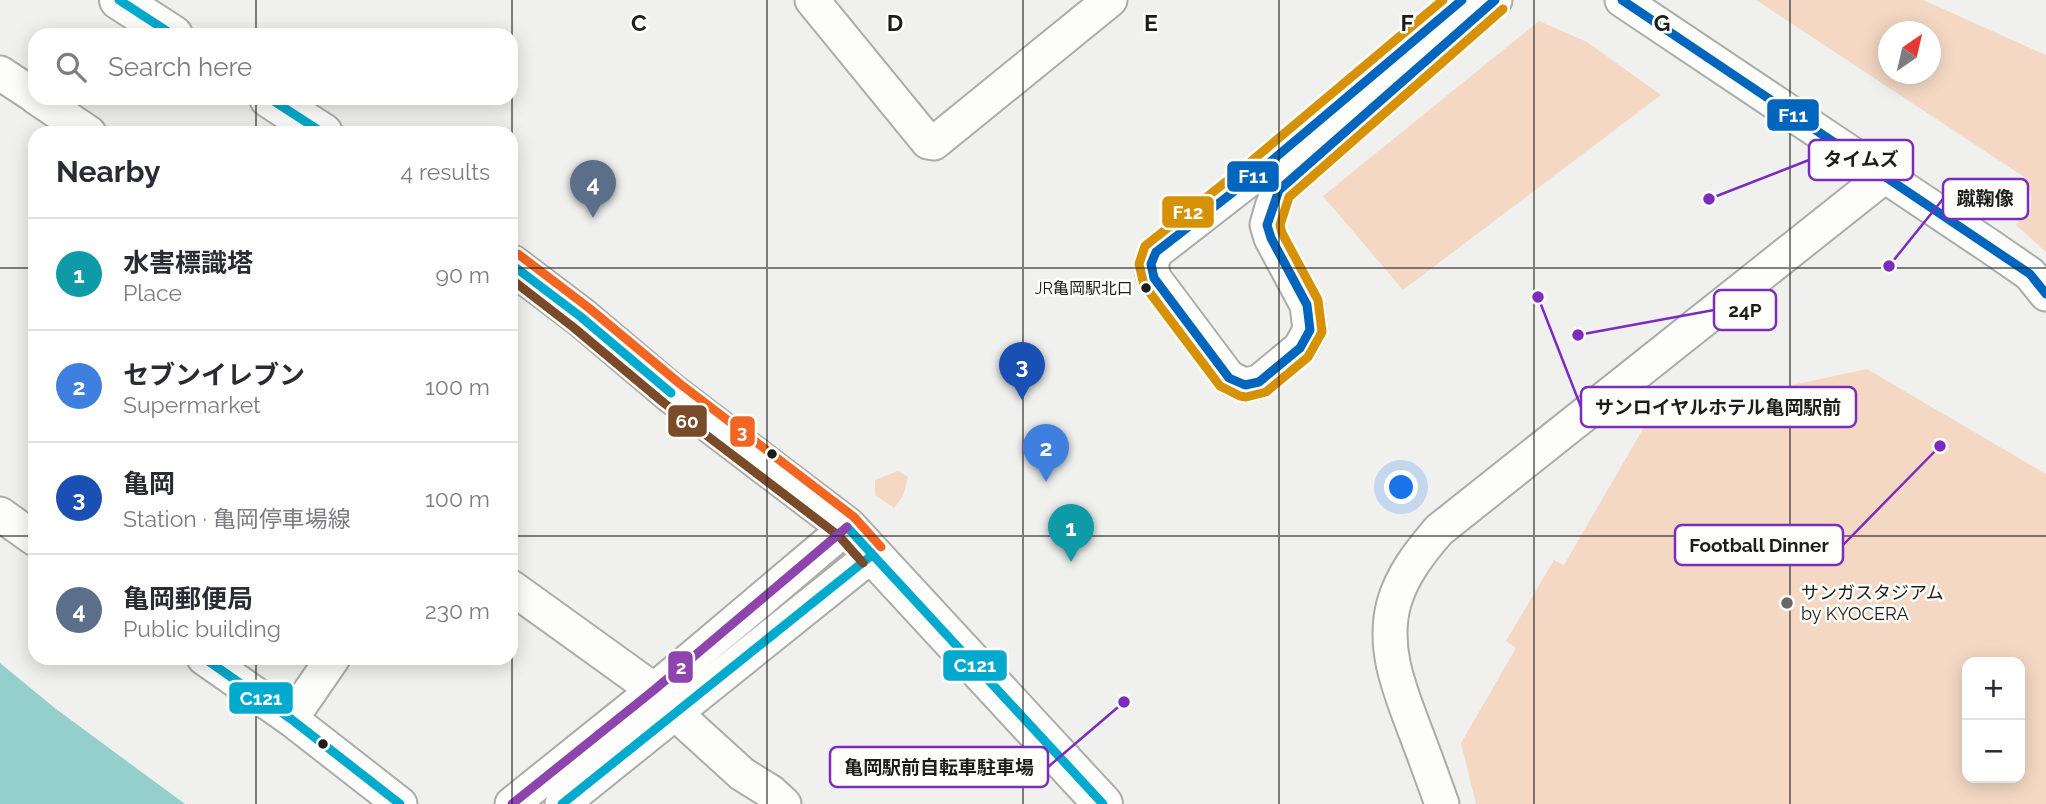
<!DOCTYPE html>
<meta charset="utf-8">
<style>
body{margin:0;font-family:Raleway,"Noto Sans JP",sans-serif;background:#f7f7f7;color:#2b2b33}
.controls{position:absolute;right:21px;bottom:21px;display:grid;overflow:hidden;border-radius:14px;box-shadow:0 4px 18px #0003}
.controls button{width:63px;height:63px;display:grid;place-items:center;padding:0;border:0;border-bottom:2px solid #e1e1e2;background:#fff;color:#2b2b33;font:35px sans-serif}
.compass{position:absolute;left:1878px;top:21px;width:63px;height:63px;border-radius:50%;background:#fff;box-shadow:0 4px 18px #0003;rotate:34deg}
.you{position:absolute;left:1402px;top:488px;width:24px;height:24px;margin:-18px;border:5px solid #fff;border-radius:50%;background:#1a73e8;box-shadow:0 0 0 10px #1a73e833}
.badge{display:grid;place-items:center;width:46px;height:46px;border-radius:50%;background:#2563eb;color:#fff;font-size:23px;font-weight:700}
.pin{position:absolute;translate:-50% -58px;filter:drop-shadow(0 2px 4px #0008)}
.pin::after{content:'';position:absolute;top:37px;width:24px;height:21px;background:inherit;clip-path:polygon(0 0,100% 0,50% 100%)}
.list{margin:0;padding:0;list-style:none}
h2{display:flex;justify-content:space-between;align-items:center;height:91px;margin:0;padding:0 28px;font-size:30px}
h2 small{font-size:23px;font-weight:400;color:#7c7c81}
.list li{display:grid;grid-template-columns:46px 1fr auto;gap:21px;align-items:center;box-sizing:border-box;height:112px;padding:0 28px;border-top:2px solid #e1e1e2}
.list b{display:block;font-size:26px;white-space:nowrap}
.list p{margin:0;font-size:23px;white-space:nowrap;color:#7c7c81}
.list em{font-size:23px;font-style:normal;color:#7c7c81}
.icon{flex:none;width:38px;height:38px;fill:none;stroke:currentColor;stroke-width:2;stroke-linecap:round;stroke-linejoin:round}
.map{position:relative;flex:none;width:2046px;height:804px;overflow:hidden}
.search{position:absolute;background:#fff;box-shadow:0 4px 18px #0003;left:28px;top:28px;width:490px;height:77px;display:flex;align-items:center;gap:18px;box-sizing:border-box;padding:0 24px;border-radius:21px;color:#7c7c81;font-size:26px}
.panel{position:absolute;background:#fff;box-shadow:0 4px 18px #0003;left:28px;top:126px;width:490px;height:539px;border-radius:21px}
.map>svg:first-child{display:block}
</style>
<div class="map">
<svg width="2046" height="804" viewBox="0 0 2046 804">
<rect width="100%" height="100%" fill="#f0f1ee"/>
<g fill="#f4d8c4" fill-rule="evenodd">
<path d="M1756,0H1923L2046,55V252L2016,225L2031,208V194L2024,177ZM1888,32H1930V74H1888Z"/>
<polygon points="1539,21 1587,42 1661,95 1403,290 1323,196"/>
<path d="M1867,369L2046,474V804H1476L1461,743L1516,648L1506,641L1554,560L1564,565L1651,415ZM1967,662H2020V778H1967Z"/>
<polygon points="898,471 908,477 903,496 894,508 875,495 875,480"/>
</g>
<polygon fill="#94cfcb" points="0,663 56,709 185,804 0,804"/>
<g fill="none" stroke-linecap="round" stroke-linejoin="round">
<g stroke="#ababa9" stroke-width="37">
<g id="minor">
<polyline points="812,0 928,142 934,143 1110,0"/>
<polyline points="1462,0 1250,179 1156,252 1151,264 1154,278 1229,378 1245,385 1259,382 1300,348 1310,330 1307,305 1271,238 1267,225 1272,207 1279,190 1495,0"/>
<polyline points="1622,0 1991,247 2030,274 2046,294"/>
<polyline points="0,73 35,96"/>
<polyline points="37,98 89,133"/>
<polyline points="0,514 35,539"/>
<polyline points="511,587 654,690 675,713 742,774 771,792 784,804"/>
<polyline points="204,658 291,719 400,804"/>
<polyline points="291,719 333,658"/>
<polyline points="512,804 654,690 847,527"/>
<polyline points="562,804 872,555"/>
<path d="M1442,804C1433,779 1424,754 1414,728C1399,688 1382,647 1394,603C1402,575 1420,552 1439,530L1886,175"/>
</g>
</g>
<g stroke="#ababa9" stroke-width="42">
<g id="major">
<polyline points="119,0 173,35"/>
<polyline points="269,98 323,133"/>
<polyline points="511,264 581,317 671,393 847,527 1103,804"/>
</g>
</g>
<use href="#minor" stroke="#fdfdfc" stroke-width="33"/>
<use href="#major" stroke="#fdfdfc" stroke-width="38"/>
<g stroke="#fefffb" stroke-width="14">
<g id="bus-1">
<polyline points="1462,0 1250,179 1156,252 1151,264 1154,278 1229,378 1245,385 1259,382 1300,348 1310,330 1307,305 1271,238 1267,225 1279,190 1495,0"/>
<polyline points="1622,0 2030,274 2046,294"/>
</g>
</g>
<g stroke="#fefffb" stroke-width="14">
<g id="bus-2">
<polyline points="119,0 173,35"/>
<polyline points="269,98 323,133"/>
<polyline points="511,264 581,317 671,393"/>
<polyline points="847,527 1103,804"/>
<polyline points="204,658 291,719 400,804"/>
<polyline points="562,804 872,555"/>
</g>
</g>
<g stroke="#fefffb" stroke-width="14">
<polyline id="bus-3" points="1443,0 1242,169 1145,246 1139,264 1144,285 1220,386 1240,396 1246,397 1266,392 1308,357 1322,332 1318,300 1282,233 1280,225 1289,197 1503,9"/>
</g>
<g stroke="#fefffb" stroke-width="14">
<polyline id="bus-4" points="511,279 573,327 664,403 839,536 863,563"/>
</g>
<g stroke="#fefffb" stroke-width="14">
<polyline id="bus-5" points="518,254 589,308 679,383 854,517 881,547"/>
</g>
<g stroke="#fefffb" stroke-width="14">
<polyline id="bus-6" points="512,804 654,690 847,527"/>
</g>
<use href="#bus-1" stroke="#0065bd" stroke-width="9"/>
<use href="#bus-2" stroke="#00a9ce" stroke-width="9"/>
<use href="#bus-3" stroke="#d69104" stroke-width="9"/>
<use href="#bus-4" stroke="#7a4b2a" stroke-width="9"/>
<use href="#bus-5" stroke="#f26522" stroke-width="9"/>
<use href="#bus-6" stroke="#8e44ad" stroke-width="9"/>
</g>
<path fill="none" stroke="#1d1d1c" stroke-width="2" stroke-opacity="0.55" d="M256,0V35M512,0V804M767,0V804M1023,0V804M1279,0V804M1534,0V804M1790,0V804M256,98V133M0,268H35M511,268H2046M0,536H35M511,536H2046M256,658V804"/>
<g fill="#1d1d1c" stroke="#fefffb" stroke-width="2.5">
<circle cx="1146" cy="288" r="6"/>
<circle cx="772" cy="454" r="6"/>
<circle cx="323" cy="744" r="6"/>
</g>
<circle fill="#676766" stroke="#fefffb" stroke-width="2.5" cx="1787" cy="603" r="7"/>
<g text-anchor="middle" stroke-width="5" stroke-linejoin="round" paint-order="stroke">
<g font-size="16" fill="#1d1d1c" stroke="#fefffb" text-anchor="end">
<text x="1133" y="294">JR亀岡駅北口</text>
</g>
<g font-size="18" fill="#1d1d1c" stroke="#fefffb" text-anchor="start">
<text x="1801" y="599">サンガスタジアム<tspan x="1801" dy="21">by KYOCERA</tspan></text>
</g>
</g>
<g font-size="23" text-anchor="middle" font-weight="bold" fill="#1d1d1c" stroke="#fefffb" stroke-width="5" stroke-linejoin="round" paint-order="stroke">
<text x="639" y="31">C</text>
<text x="895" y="31">D</text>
<text x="1151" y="31">E</text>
<text x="1407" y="31">F</text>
<text x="1662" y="31">G</text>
</g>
<path fill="none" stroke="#7b2cbf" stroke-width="2.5" d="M1709 199L1809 160M1889 266L1943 199M1578 335L1714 310M1538 297L1581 407M1940 446L1843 545M1124 702L1048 767"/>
<g fill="#7b2cbf" stroke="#fefffb" stroke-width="2.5">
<circle cx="1709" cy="199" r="7"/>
<circle cx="1889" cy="266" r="7"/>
<circle cx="1578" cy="335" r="7"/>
<circle cx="1538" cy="297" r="7"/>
<circle cx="1940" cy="446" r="7"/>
<circle cx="1124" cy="702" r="7"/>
</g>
<g fill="#fefffb" stroke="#7b2cbf" stroke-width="2.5">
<rect x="1809" y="140" width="104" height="40" rx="7"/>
<rect x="1943" y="179" width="85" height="40" rx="7"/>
<rect x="1714" y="290" width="62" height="40" rx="7"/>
<rect x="1581" y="387" width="275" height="40" rx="7"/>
<rect x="1675" y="525" width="168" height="40" rx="7"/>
<rect x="830" y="747" width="218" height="40" rx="7"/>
</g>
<g font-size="19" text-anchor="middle" font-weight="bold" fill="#1d1d1c">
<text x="1861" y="166">タイムズ</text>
<text x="1985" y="205">蹴鞠像</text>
<text x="1745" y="317">24P</text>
<text x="1718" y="414">サンロイヤルホテル亀岡駅前</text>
<text x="1759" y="552">Football Dinner</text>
<text x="939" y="774">亀岡駅前自転車駐車場</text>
</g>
<g stroke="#fefffb" stroke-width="2.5">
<rect x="1766" y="98" width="54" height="34" rx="7" fill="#0065bd"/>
<rect x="1226" y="160" width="54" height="33" rx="7" fill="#0065bd"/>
<rect x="1161" y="195" width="54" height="34" rx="7" fill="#d69104"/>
<rect x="667" y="404" width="41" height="34" rx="7" fill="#7a4b2a"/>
<rect x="729" y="415" width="27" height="33" rx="7" fill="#f26522"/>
<rect x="942" y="649" width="66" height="33" rx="7" fill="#00a9ce"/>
<rect x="667" y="650" width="27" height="34" rx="7" fill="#8e44ad"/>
<rect x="228" y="681" width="66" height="34" rx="7" fill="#00a9ce"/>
</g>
<g font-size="19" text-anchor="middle" font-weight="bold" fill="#fff">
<text x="1793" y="122">F11</text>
<text x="1253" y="183">F11</text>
<text x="1188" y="219">F12</text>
<text x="687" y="428">60</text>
<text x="742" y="438">3</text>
<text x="975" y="672">C121</text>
<text x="681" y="674">2</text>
<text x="261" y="705">C121</text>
</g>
</svg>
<div class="controls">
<button>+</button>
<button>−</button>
</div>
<svg class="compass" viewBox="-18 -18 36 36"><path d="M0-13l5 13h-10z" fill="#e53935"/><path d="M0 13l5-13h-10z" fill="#7c7c81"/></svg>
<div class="you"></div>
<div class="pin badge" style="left:1071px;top:562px;background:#0f9aa8">1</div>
<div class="pin badge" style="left:1046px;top:482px;background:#3f7fe0">2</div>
<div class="pin badge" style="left:1022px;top:400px;background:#1a4fb4">3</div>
<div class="pin badge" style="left:593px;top:218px;background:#5c6f8a">4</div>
<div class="search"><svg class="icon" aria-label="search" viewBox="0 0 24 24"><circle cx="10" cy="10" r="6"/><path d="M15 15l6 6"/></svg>Search here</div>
<section class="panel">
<h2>Nearby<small>4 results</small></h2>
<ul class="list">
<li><span class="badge" style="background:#0f9aa8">1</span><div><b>水害標識塔</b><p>Place</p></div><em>90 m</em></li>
<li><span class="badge" style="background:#3f7fe0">2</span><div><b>セブンイレブン</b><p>Supermarket</p></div><em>100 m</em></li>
<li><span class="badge" style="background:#1a4fb4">3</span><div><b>亀岡</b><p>Station · 亀岡停車場線</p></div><em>100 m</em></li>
<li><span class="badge" style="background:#5c6f8a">4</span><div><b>亀岡郵便局</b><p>Public building</p></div><em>230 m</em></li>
</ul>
</section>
</div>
